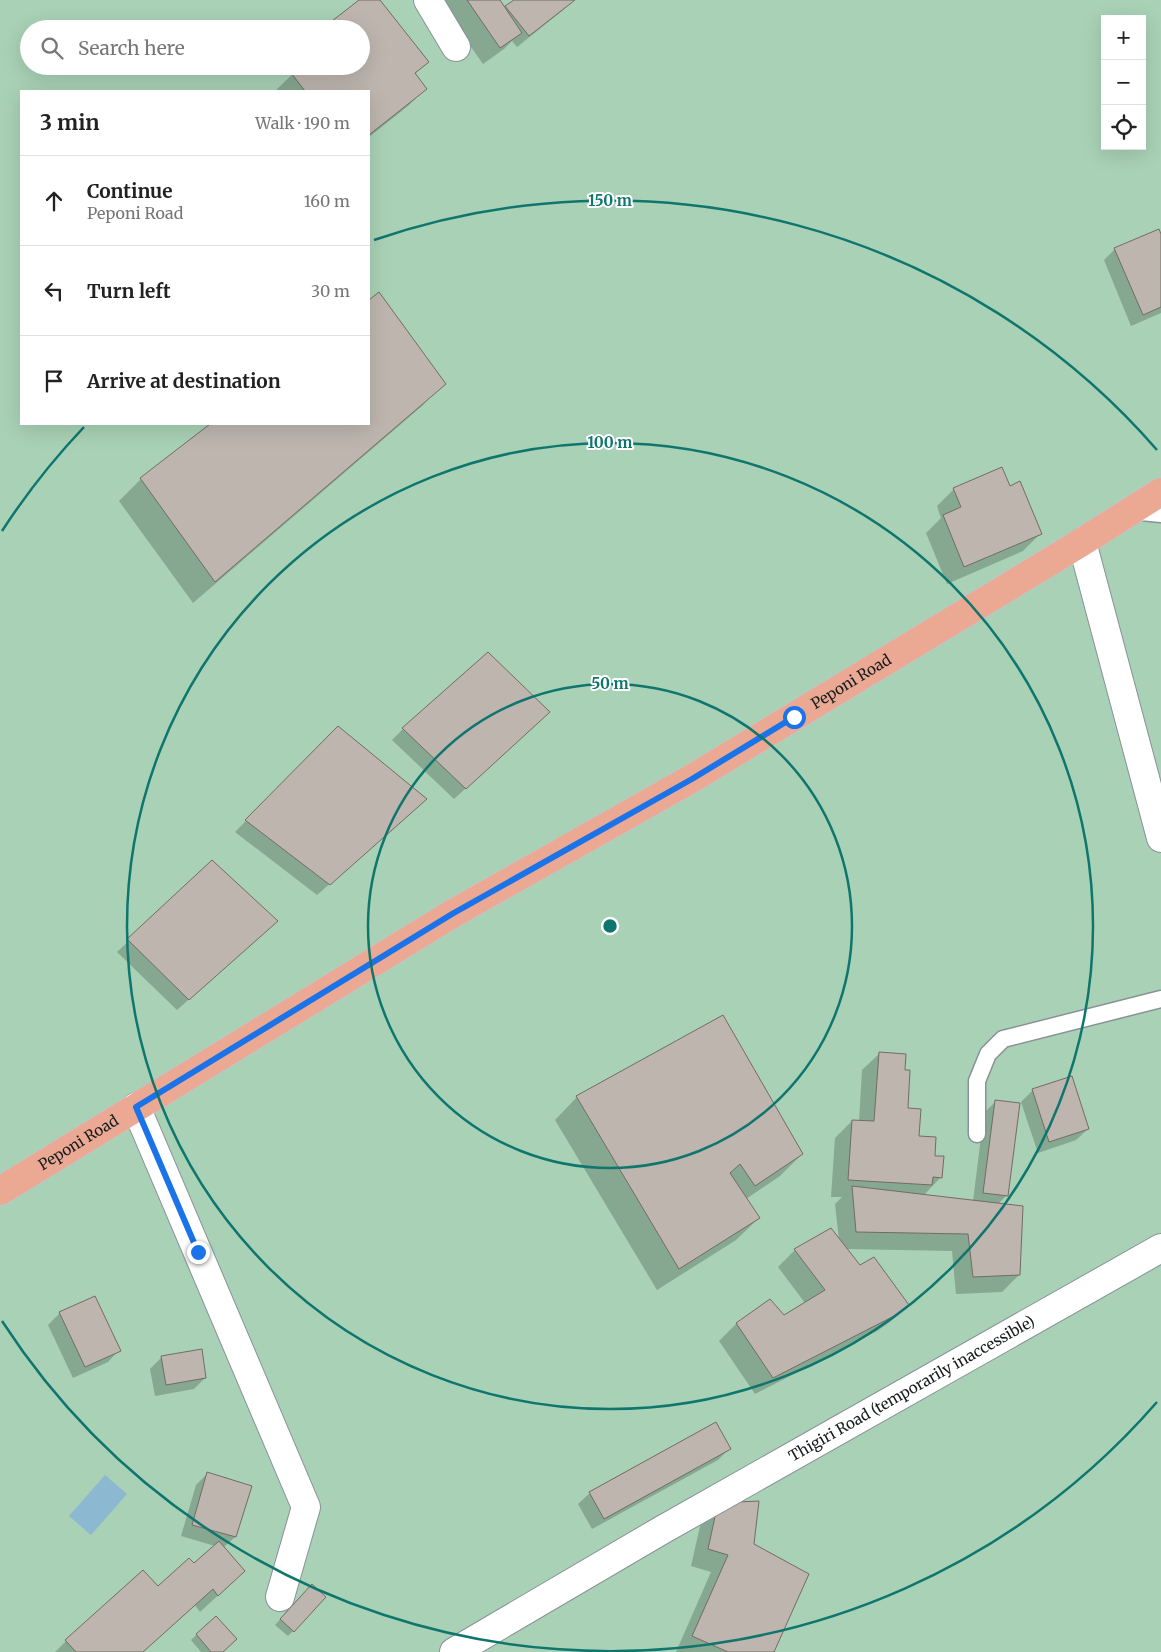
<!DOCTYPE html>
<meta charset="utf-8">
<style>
body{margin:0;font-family:Merriweather,serif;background:#f6f6f6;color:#222}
.controls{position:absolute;right:15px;top:15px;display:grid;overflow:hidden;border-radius:0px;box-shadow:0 5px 20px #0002}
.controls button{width:45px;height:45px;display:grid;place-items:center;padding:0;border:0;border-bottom:1px solid #e0e0e0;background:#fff;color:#222;font:25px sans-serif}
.stop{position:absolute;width:15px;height:15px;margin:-11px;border:4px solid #1a73e8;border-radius:50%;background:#fff}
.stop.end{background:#1a73e8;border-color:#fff;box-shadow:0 1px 5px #0008}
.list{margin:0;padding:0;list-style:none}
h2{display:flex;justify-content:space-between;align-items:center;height:65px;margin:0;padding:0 20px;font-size:21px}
h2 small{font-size:16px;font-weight:400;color:#767676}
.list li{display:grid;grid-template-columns:32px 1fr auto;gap:15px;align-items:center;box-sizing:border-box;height:90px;padding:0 20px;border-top:1px solid #e0e0e0}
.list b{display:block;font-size:19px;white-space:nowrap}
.list p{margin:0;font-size:16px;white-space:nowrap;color:#767676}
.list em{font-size:16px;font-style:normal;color:#767676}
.icon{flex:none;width:28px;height:28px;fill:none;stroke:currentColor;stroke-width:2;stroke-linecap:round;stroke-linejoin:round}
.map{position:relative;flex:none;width:1161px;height:1652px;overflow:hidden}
.search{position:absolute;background:#fff;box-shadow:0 5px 20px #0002;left:20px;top:20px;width:350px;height:55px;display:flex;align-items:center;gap:12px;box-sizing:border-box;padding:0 18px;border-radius:28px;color:#767676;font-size:19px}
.panel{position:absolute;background:#fff;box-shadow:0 5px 20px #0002;left:20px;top:90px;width:350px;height:335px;border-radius:0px}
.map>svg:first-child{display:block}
</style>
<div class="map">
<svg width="1161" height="1652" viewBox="0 0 1161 1652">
<rect width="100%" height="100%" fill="#dce5ec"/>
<path fill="#a8d1b5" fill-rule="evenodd" d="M0,0H1161V1652H0ZM1105,19H1142V146H1105ZM29,29H361V66H29ZM21,91H369V424H21Z"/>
<polygon fill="#8cb8d1" points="105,1475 127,1494 91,1535 69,1516"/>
<g fill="#0003">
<polygon points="361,0 378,0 427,62 414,75 425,89 408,106 369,137 369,91 275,91 301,66 361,66 361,29 326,29"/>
<polygon points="438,0 498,0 505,9 516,0 574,0 562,11 517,47 512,41 504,49 483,64"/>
<polygon points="1161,237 1161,313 1131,326 1104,260 1115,249"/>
<polygon points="379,294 444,383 422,406 193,603 119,501 141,479 212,424 369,424 369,302"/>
<polygon points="1009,487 1040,534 1023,551 947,584 926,533 941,518 937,506 954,489"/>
<polygon points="537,723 454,799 392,740 403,729"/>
<polygon points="338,727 426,799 317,895 235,832"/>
<polygon points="212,862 265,932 177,1010 117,952"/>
<polygon points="722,1017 802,1154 780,1176 746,1199 759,1218 736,1240 657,1290 555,1120 577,1097"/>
<polygon points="880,1053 904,1071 906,1109 918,1137 933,1157 941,1177 923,1196 973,1201 984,1113 995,1102 1007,1195 998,1204 1019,1275 1002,1292 956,1294 952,1251 846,1249 859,1266 907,1305 890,1322 877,1331 755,1394 719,1341 736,1324 770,1300 784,1316 805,1303 778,1267 795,1250 839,1240 835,1204 842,1197 831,1197 835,1138 852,1121 859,1122 862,1070"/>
<polygon points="1033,1090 1088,1129 1076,1140 1038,1153 1021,1102"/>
<polygon points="60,1313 119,1350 108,1362 73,1378 48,1325"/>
<polygon points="162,1357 205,1378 194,1389 155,1396 150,1369"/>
<polygon points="729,1449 718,1460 592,1529 578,1504 590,1493"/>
<polygon points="207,1474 250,1487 235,1537 223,1548 226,1588 200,1612 195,1605 143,1652 55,1652 66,1641 194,1565 215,1546 181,1536 196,1485"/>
<polygon points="718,1505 753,1545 773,1652 676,1652 711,1572 691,1566 701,1522"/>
<polygon points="306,1591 293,1631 288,1636 275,1625"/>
<polygon points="216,1617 222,1652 201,1652 191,1640"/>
</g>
<g fill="#bdb5ae" stroke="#736c65">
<polygon points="359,0 380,0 429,62 415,73 427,89 369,135 369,91 305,91 291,73 299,66 361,66 361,29 338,29 332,21"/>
<polygon points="467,0 500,0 522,33 500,48"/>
<polygon points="514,0 575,0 529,36 505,6"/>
<polygon points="1159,229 1161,234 1161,307 1143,315 1114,248"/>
<polygon points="379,292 446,384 215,582 140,478 210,424 369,424 369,300"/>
<polygon points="1002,467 1010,486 1020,481 1042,534 964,567 943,515 961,507 953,488"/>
<polygon points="488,652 550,712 466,789 402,728"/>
<polygon points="338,726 427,799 330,885 245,820"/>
<polygon points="212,860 278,921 189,1000 127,939"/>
<polygon points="723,1015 803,1154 755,1186 740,1164 730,1173 760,1218 679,1269 576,1096"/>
<polygon points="879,1052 906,1054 905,1070 910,1070 908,1108 921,1109 919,1136 936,1137 935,1156 944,1156 942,1178 933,1177 932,1185 848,1180 852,1120 874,1121"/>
<polygon points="1072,1076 1089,1129 1049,1142 1032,1089"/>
<polygon points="995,1100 1020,1103 1008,1196 983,1193"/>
<polygon points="852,1186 1023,1206 1020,1275 973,1277 968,1234 856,1232"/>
<polygon points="831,1228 860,1265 874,1257 909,1305 896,1315 773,1378 736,1323 770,1299 784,1315 825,1290 794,1249"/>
<polygon points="95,1296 121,1351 85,1367 59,1312"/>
<polygon points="202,1349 206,1378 166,1385 161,1356"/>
<polygon points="716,1422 731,1449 604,1519 589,1492"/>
<polygon points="207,1472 252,1486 236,1537 192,1525"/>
<polygon points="759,1501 754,1544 809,1574 774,1652 728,1652 692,1636 728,1555 708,1549 718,1503"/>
<polygon points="219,1541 245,1571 218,1596 213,1589 143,1652 76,1652 65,1640 143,1570 158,1586 189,1558 194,1563"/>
<polygon points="312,1584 326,1597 294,1632 280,1619"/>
<polygon points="216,1616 237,1639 223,1652 211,1652 196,1634"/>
</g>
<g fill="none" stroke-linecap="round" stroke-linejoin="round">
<g stroke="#899298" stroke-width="19">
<g id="service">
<polyline points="1131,511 1161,514"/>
<polyline points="977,1134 977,1081 988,1054 1003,1039 1161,999"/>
</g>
</g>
<g stroke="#899298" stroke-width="30">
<g id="minor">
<polyline points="428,0 456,47"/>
<polyline points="1082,542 1161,838"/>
<polyline points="136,1107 306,1507 280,1597"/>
<path id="s1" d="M454,1652L662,1530L1161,1248"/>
</g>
</g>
<g stroke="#c3c4c4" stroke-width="30">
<g id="primary">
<path id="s2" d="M0,1191L452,914L691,779L1082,542L1161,492"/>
</g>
</g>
<use href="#service" stroke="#fff" stroke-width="16"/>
<use href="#minor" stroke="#fff" stroke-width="28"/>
<use href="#primary" stroke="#eba993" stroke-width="28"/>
</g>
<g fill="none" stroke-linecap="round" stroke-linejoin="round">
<polyline stroke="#1a73e8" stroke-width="6" points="198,1252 136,1107 452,914 692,779 794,717"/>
</g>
<g fill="none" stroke="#0f766e" stroke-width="2.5">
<circle cx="610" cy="926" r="242"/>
<circle cx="610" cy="926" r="483"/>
<path d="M1157 1402A725 725 0 0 1 2 1321M2 531A725 725 0 0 1 84 427M374 240A725 725 0 0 1 1157 450"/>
</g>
<g text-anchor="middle" stroke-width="4" stroke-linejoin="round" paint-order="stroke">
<g font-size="15" fill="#181b1e" stroke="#fff">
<text dy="5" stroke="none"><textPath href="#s2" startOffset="992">Peponi Road</textPath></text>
<text dy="5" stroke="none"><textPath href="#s2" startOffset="92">Peponi Road</textPath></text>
<text dy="5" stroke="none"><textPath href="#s1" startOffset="528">Thigiri Road (temporarily inaccessible)</textPath></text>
</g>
</g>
<circle cx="610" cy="926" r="8" fill="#0f766e" stroke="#fff" stroke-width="2.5"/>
<g font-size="15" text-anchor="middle" font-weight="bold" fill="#0f766e" stroke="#fff" stroke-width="4" stroke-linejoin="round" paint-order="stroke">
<text x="610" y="206">150 m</text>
<text x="610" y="448">100 m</text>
<text x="610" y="689">50 m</text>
</g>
</svg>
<div class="controls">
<button>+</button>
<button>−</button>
<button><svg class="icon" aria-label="locate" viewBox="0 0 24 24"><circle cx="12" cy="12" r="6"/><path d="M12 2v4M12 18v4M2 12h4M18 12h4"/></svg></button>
</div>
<div class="stop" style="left:794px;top:717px"></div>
<div class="stop end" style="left:198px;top:1252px"></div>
<div class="search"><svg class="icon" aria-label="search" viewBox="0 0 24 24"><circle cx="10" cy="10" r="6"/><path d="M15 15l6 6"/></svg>Search here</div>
<section class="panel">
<h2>3 min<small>Walk · 190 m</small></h2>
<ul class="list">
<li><svg class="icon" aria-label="ahead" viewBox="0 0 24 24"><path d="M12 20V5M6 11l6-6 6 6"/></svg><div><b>Continue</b><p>Peponi Road</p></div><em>160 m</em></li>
<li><svg class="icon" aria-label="left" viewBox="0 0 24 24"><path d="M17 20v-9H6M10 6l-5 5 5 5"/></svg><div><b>Turn left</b></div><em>30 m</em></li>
<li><svg class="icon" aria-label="arrive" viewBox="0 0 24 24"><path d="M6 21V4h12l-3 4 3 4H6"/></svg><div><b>Arrive at destination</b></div></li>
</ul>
</section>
</div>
